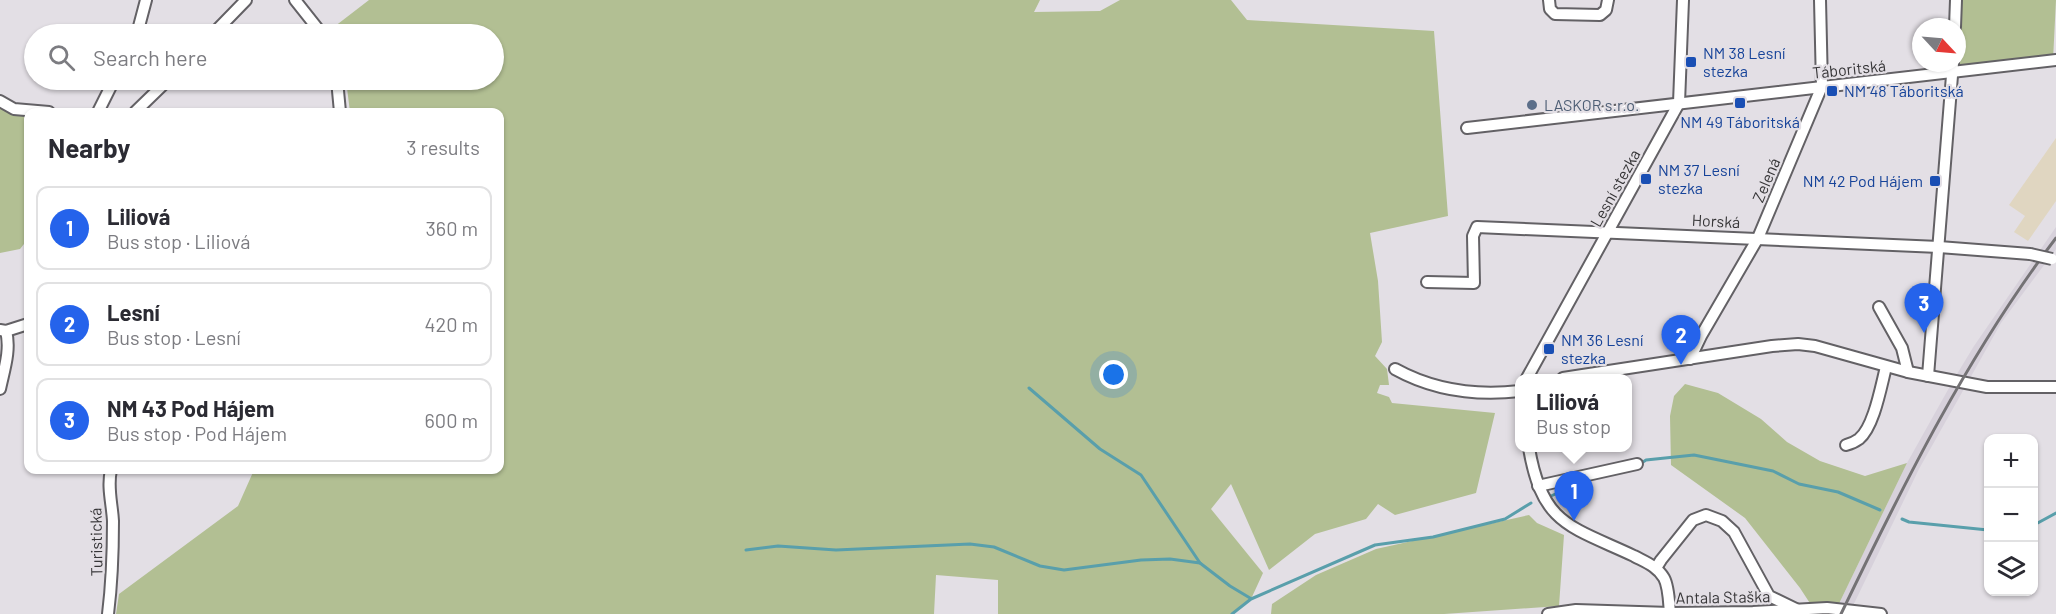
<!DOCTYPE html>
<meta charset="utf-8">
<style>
body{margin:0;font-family:Barlow,sans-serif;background:#f7f7f7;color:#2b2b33}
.controls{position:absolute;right:18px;bottom:18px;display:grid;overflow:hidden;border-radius:12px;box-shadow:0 2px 4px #0004}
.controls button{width:54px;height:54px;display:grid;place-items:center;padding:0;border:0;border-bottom:2px solid #e1e1e2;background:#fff;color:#2b2b33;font:30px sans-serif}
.compass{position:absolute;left:1912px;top:18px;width:54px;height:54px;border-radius:50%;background:#fff;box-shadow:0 2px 4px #0004;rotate:116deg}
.you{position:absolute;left:1114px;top:375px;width:21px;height:21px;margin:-15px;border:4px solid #fff;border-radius:50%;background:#1a73e8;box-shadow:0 0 0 9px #1a73e833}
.badge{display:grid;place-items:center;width:39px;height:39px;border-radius:50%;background:#2563eb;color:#fff;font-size:20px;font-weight:700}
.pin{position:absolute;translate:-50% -50px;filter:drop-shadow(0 2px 3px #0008)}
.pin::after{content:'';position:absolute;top:32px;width:21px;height:18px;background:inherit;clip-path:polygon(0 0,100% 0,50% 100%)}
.popup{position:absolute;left:1515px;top:374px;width:117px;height:78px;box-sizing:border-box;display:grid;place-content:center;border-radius:12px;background:#fff;filter:drop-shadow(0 2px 4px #0005);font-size:20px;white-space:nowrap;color:#7c7c81}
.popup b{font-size:22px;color:#2b2b33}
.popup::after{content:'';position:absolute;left:50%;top:100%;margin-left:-12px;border:12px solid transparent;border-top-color:#fff}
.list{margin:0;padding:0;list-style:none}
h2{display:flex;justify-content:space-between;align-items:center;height:78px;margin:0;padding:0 24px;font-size:26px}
h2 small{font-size:20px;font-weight:400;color:#7c7c81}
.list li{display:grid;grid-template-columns:39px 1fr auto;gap:18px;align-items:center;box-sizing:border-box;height:84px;margin:0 12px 12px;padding:0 12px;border:2px solid #e1e1e2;border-radius:12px}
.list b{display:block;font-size:22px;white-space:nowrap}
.list p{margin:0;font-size:20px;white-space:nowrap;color:#7c7c81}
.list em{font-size:20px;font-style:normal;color:#7c7c81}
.icon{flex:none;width:33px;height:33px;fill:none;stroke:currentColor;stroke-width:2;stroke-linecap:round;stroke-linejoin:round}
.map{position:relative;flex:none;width:2056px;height:614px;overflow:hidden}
.search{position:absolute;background:#fff;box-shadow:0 2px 4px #0004;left:24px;top:24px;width:480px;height:66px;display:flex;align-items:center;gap:15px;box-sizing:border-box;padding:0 21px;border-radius:33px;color:#7c7c81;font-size:22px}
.panel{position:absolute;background:#fff;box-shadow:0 2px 4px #0004;left:24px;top:108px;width:480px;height:366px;border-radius:12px}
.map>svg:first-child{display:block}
</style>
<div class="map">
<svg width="2056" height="614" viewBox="0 0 2056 614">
<rect width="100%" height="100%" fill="#e3dfe5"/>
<polygon fill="#d7d1db" points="2056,227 2056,249 2001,323 1919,469 1849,614 1834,614 1907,463 1954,379 1974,346"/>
<polygon fill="#e0d6c1" points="2056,138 2056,201 2028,241 2014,232 2025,216 2009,205"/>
<g fill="#b2bf93">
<polygon points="369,0 1040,0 1034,12 1100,11 1120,0 1231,0 1247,20 1434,31 1448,216 1370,233 1378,281 1382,342 1375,356 1387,369 1389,385 1380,385 1377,393 1389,397 1392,403 1495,413 1476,493 1395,515 1378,504 1366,519 1315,534 1269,570 1231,484 1211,509 1263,573 1251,599 1232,614 998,614 998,580 936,575 934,614 116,614 119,594 238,506 254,470 500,470 500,112 350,112 346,80 494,80 494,34 332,34 330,30"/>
<polygon points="1956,0 2056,0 2053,60 1952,73 1957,63"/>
<polygon points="0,105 28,116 28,239 20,249 0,253"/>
<polygon points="1685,384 1718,393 1761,419 1787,442 1820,461 1865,476 1907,463 1834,614 1817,614 1800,588 1745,518 1671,465 1670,416 1674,396"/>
<polygon points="1529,515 1537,523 1564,535 1559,606 1444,614 1271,614 1272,604 1316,575 1376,549"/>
</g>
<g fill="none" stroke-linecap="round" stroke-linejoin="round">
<g stroke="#599fab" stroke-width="3">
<polyline points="1029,388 1100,449 1141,475 1200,563 1230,586 1250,598"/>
<polyline points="1640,464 1646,460 1694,455 1773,471 1799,484 1838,492 1880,510"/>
<polyline points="1551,496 1588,479"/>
<polyline points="1902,519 1909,522 1988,530"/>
<polyline points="2034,525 2056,513"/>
<polyline points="746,550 778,546 836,550 970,544 994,547 1040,566 1064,570 1141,560 1170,559 1200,563"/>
<polyline points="1232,614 1251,599 1375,545 1433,537 1505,519 1531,503"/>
</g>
<g stroke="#636165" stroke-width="14">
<g id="minor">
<polyline points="295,0 322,34"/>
<polyline points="1549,0 1550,9 1555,14 1600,15 1606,10 1608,0"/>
<polyline points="1955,27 1956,0"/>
<polyline points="137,34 146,0"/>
<polyline points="213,34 246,0"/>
<polyline points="337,80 340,112"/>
<polyline points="0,101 14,109 49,112"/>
<polyline points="98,112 114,80"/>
<polyline points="135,112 168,80"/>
<polyline points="1467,128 2056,60"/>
<polyline points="1427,282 1474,283 1473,236 1477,227 1939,247 2030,254"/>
<polyline points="1879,307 1902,348 1908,372"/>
<polyline points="0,330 6,331 28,324"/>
<polyline points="1690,359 1701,336 1758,238 1822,86 1820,0"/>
<path d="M1395,369C1433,390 1477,396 1520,391"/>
<polyline points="1928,376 1953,63"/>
<polyline points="1527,378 1679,103 1683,0"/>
<polyline points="1563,378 1772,346 1798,344 1815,346 1908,372 1987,387 2056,387"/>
<path d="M0,389C4,370 11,350 6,331"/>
<path d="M1846,445C1850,444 1855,442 1859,439C1874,427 1881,386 1886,367"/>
<path d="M1529,448C1542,525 1570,526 1634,556C1645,562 1657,566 1664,578C1669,587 1669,603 1670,614"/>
<polyline points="1538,486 1637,464"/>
<polyline points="1656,568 1661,560 1693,520 1706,515 1722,521 1734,532 1769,596 1798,610"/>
<path d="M108,614C112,582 113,552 113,521C112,503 107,487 111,470"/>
<polyline points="1548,614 1576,610 1670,613 1753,612 1827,608 1881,614"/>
</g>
</g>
<use href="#minor" stroke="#fff" stroke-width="10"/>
<path stroke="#747275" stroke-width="3" d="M1841,614C1904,483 1968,354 2056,238"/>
<g stroke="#636165" stroke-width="14" stroke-linecap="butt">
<polyline id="minor-bridge" points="2030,254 2052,259"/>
</g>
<use href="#minor-bridge" stroke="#fff" stroke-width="10"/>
</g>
<g fill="#1a4fb4" stroke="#e3dfe5" stroke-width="2">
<rect x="1685" y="56" width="12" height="12" rx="3"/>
<rect x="1826" y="85" width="12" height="12" rx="3"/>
<rect x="1734" y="97" width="12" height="12" rx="3"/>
<rect x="1640" y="173" width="12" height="12" rx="3"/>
<rect x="1929" y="175" width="12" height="12" rx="3"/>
<rect x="1543" y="343" width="12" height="12" rx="3"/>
</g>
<circle fill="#5c6f8a" stroke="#e3dfe5" stroke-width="2" cx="1532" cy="105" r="6"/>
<g text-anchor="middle" stroke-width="4.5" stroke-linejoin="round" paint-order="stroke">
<g font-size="16" fill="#164399" stroke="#e3dfe5" text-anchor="start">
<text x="1703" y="59">NM 38 Lesní<tspan x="1703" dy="18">stezka</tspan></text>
<text x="1844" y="97">NM 48 Táboritská</text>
<text x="1740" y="128" text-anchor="middle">NM 49 Táboritská</text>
<text x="1658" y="176">NM 37 Lesní<tspan x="1658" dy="18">stezka</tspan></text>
<text x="1923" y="187" text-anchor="end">NM 42 Pod Hájem</text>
<text x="1561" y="346">NM 36 Lesní<tspan x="1561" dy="18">stezka</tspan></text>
</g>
<g font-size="16" fill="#363537" stroke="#e3dfe5">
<text transform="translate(1849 69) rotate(-6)" y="6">Táboritská</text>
<text transform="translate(1766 180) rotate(-67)" y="6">Zelená</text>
<text transform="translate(1615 188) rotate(-61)" y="6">Lesní stezka</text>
<text transform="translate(1716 221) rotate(3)" y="6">Horská</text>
<text transform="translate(96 542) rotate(-91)" y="6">Turistická</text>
<text transform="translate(1723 597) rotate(-1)" y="6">Antala Staška</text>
</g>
<g font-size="16" fill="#4e5e75" stroke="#e3dfe5" text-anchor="start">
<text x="1544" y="111">LASKOR s.r.o.</text>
</g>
</g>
</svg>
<div class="controls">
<button>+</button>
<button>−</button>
<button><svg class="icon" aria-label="layers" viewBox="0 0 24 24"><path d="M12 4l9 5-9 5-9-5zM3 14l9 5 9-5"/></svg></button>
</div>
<svg class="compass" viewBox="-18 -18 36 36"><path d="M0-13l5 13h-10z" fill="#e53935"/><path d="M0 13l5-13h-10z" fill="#7c7c81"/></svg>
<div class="you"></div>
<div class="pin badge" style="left:1574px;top:521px">1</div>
<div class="popup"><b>Liliová</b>Bus stop</div>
<div class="pin badge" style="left:1681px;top:365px">2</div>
<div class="pin badge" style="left:1924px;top:333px">3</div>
<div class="search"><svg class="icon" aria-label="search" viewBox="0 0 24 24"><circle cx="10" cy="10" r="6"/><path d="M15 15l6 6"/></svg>Search here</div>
<section class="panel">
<h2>Nearby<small>3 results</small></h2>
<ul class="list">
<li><span class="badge">1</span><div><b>Liliová</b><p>Bus stop · Liliová</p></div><em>360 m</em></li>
<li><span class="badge">2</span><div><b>Lesní</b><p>Bus stop · Lesní</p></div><em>420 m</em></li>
<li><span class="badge">3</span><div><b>NM 43 Pod Hájem</b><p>Bus stop · Pod Hájem</p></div><em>600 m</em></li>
</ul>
</section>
</div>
